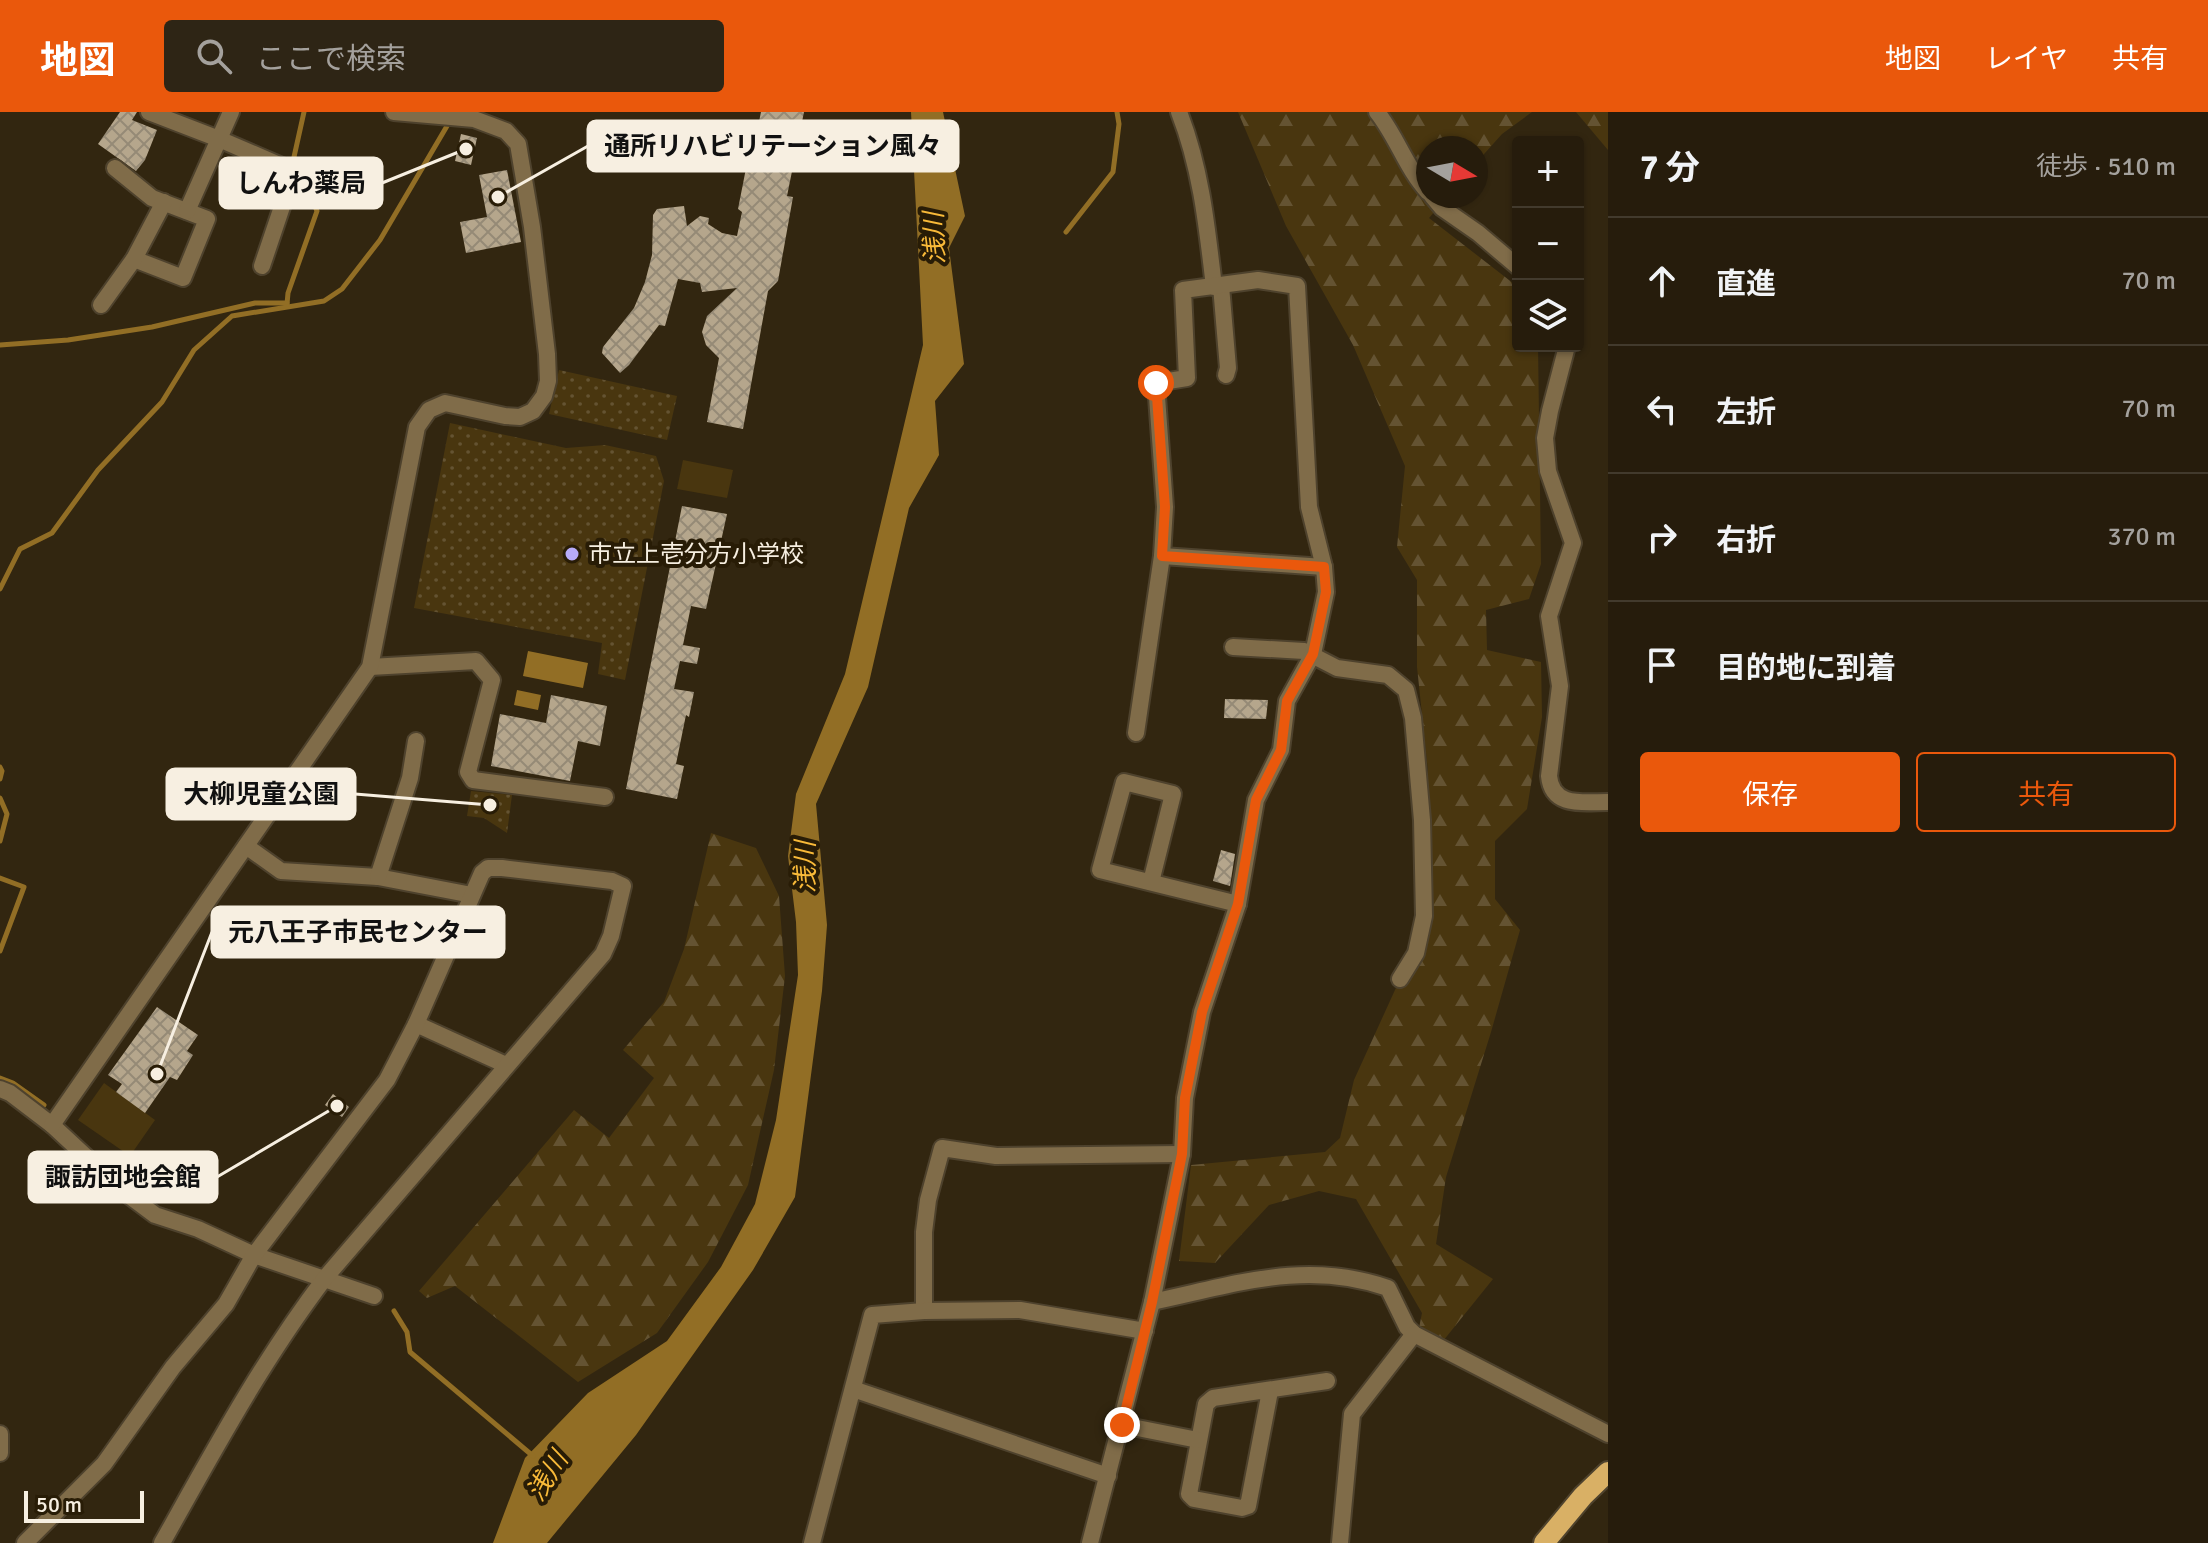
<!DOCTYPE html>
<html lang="ja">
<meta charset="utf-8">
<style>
body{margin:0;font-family:Signika,"Noto Sans JP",sans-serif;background:#2e2515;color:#f1f3f6}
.controls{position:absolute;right:24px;top:24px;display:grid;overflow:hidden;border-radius:8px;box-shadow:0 2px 6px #0004}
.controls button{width:72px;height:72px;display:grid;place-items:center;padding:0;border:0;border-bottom:2px solid #423a2d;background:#261c0c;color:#f1f3f6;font:40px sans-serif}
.compass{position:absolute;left:1416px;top:24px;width:72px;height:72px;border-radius:50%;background:#261c0c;box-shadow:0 2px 6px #0004;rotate:100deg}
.scale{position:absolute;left:24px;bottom:20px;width:120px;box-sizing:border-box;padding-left:8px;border:4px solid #f7efe1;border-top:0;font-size:22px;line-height:28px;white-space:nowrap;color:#f7efe1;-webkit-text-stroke:6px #281c06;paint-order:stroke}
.stop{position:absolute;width:24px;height:24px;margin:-18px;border:6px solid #ea580c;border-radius:50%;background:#fff}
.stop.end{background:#ea580c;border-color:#fff;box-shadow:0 2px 8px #0008}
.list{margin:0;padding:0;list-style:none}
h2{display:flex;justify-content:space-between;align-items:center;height:104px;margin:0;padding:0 32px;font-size:34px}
h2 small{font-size:26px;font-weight:400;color:#a4a19d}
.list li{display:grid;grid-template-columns:52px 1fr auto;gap:24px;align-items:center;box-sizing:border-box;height:128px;padding:0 32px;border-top:2px solid #423a2d}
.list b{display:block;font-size:30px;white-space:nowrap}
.list em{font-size:26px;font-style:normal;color:#a4a19d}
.actions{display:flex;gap:16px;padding:24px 32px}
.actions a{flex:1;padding:18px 0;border:2px solid #ea580c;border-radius:8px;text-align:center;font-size:28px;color:#ea580c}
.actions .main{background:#ea580c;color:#fff}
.icon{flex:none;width:44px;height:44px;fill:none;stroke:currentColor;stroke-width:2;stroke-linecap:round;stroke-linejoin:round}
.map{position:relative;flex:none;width:1608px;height:1431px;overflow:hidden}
header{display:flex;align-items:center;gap:48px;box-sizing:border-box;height:112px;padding:0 40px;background:#ea580c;color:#fff}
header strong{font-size:38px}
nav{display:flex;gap:44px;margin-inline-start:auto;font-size:28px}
.search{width:560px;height:72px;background:#2e2515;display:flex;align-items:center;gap:20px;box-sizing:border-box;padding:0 28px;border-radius:8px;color:#a4a19d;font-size:30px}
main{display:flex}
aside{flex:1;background:#261c0c}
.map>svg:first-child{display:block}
</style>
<header>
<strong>地図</strong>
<div class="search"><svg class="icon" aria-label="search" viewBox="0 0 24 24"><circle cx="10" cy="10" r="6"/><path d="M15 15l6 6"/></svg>ここで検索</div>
<nav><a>地図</a><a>レイヤ</a><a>共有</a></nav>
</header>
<main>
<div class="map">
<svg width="1608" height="1431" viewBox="0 0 1608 1431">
<defs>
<pattern id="grass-dots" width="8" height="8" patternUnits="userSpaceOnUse" patternTransform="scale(2)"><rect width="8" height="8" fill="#49360f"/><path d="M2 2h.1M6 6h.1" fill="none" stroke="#645332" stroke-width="1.8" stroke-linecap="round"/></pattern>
<pattern id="forest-firs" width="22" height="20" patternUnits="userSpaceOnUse" patternTransform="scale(2)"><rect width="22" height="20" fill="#49360f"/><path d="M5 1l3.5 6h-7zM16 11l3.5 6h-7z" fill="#645332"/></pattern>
<pattern id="building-cross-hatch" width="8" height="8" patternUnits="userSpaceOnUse" patternTransform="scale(2)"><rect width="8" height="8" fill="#b5a68c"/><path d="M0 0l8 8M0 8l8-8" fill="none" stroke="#958a76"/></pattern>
</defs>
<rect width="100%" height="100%" fill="#322610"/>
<g fill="url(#grass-dots)">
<polygon points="559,258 677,284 667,328 549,302"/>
<polygon points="450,311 566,336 605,333 656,344 664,369 625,568 598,562 602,531 414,496"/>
<polygon points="471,679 512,683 507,721 484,706 467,704"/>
</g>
<g fill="url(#forest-firs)">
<polygon points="1238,0 1532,0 1502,22 1476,51 1476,36 1428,36 1428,84 1448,84 1429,106 1518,175 1518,234 1538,234 1541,452 1529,487 1486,498 1487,538 1541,550 1542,605 1527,697 1495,729 1495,787 1520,818 1491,920 1446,1065 1436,1132 1493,1167 1443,1229 1419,1216 1422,1201 1356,1087 1319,1079 1269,1093 1215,1151 1179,1149 1191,1053 1325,1040 1340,1026 1354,968 1400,867 1416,841 1422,708 1428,659 1417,555 1417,468 1397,435 1405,354 1353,233 1286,114"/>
<polygon points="1576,0 1608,0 1608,38"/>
<polygon points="711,721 756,736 779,784 785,864 774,958 748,1073 708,1150 657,1221 578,1270 455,1174 427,1186 419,1179 574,998 609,1026 654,966 623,938 664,890 684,837"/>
</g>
<g fill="#49360f">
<polygon points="683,348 733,358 727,386 677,377"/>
<polygon points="104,971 155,1008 130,1044 78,1008"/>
</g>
<g fill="#926e25">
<polygon points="911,0 943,0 965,104 949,136 964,252 935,289 939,343 909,396 868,575 816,692 827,813 822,879 795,1085 753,1158 636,1323 547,1431 493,1431 525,1346 588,1281 667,1229 721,1155 755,1092 776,1008 798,863 796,810 788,744 796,682 845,562 923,233"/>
<polygon points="528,539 588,551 583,576 523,564"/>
<polygon points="517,578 541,583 538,598 514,593"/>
</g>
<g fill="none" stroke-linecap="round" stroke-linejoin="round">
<g stroke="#926e25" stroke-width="5">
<polyline points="1066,120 1113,60 1119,12 1117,0"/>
<polyline points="287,192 288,181 317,99 294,45 304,0"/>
<polyline points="0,233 68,228 152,215 255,191 287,191"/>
<polyline points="0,477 20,437 52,421 98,358 162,290 194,238 232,204 324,189 342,177 380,128 447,14"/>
<polyline points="0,655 2,659 0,667"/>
<polyline points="0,686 7,702 0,729"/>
<polyline points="0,766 24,775 0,839"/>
<polyline points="0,966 13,971 44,993"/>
<polyline points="394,1199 407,1220 410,1240 533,1344"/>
</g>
</g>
<g fill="url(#building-cross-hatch)">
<polygon points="120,0 137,0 132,8 157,18 145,48 136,59 98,32"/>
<polygon points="761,0 804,0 787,84 793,85 778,169 768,179 743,317 707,310 719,246 706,233 702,220 707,204 737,176 702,180 700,171 678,167 665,214 659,213 629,253 620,261 602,241 603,235 634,196 645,170 652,143 653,103 657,97 684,94 687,114 700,104 709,106 708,112 722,121 737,124 742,100 738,97 750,36 754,34"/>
<polygon points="461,22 477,26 471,53 455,49"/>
<polygon points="507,58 521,130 466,141 460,110 487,105 479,63"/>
<polygon points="682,394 727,402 706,497 691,494 683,533 700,536 697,552 680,549 674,577 694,580 689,605 686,603 676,652 684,654 677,687 626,677"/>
<polygon points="551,583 607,594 600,634 578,629 570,669 491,654 500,602 546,611"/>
<polygon points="1225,587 1268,588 1266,607 1224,606"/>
<polygon points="1221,738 1235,742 1230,774 1213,769"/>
<polygon points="157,895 198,923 187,939 193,943 177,968 170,965 145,1001 116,980 122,972 108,963"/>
<polygon points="333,982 349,995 342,1005 325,993"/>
</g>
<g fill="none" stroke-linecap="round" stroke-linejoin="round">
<g stroke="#4e422d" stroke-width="20">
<g id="street">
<polyline points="149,0 219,27 284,55 290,71 262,154"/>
<path d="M1179,0C1201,56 1207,115 1214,175"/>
<path d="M1377,0C1397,25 1406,56 1428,80"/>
<polyline points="115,56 152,86 207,107 183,166 134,147"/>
<polyline points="1432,84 1442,96 1478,121 1518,155"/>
<polyline points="187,99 231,0"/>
<polyline points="1221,174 1228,256 1226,263"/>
<polyline points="101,193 134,147 164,90"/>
<path d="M1567,234L1550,299L1545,326L1548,359L1573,431L1549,504L1560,574L1549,664C1552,696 1583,690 1608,690"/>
<polyline points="1162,444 1324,455"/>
<polyline points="1233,535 1304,539 1337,556 1388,563 1406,578 1413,606 1422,708 1424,804 1416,841 1400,867"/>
<polyline points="370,555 476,549 492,568 468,660 473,668 605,685"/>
<polyline points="246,734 281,759 378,765 472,783"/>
<polyline points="378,765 410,666 416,629"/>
<polyline points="1151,770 1173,682 1124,670 1100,758 1238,792"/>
<polyline points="416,912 506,953"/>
<polyline points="0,977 10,981 52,1013 123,1079 155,1103 198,1117 254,1143 374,1184"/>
<polyline points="52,1013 370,555 417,315 429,298 445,291 505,304 520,305 533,299 544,284 548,269 547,242 532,115 518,32 506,19 474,7 394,0"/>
<path d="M1152,1190C1234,1173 1305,1147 1388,1176L1407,1215L1414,1222L1608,1322"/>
<polyline points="924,1199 924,1120 928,1088 942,1036 996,1044 1182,1042"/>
<polyline points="853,1277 1108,1364"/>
<polyline points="1270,1279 1248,1394 1242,1396 1194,1387 1189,1382 1206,1292 1213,1286 1327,1269"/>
<polyline points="1122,1313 1198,1328"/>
<polyline points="0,1322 0,1341"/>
<path d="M25,1431L104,1352L173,1255L226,1192L254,1143L387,968L416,912L482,761L488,756H502L612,769L623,774L611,824L603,842L325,1166C262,1249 213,1340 162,1431"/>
<polyline points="812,1431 872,1203 924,1199 1020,1198 1145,1219"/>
<polyline points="1090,1431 1152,1190 1182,1042 1185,986 1202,900 1238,792 1256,688 1281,638 1287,589 1313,542 1326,480 1324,455 1309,395 1297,174 1258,168 1183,178 1187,266 1156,271 1165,395 1162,444 1136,621"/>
<polyline points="1340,1431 1352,1302 1414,1222"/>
</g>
</g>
<g stroke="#4e422d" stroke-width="24">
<polyline id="primary" points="1544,1431 1583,1384 1608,1360"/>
</g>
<use href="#street" stroke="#806c49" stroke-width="16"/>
<use href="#primary" stroke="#d9b065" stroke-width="20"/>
</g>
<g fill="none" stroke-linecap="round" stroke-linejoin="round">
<polyline stroke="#ea580c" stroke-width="10" points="1122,1313 1152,1190 1182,1042 1185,986 1202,900 1238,792 1256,688 1281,638 1287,589 1313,542 1326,480 1324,455 1162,444 1165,395 1156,271"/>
</g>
<circle fill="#b7abf8" stroke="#281c06" stroke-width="3" cx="572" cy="442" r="8"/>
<g text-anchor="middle" stroke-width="8" stroke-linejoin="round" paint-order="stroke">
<g font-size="24" fill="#f7efe1" stroke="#281c06" text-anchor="start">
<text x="588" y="450">市立上壱分方小学校</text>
</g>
<g font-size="26" font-style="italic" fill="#f9ba39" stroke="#281c06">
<text transform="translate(934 126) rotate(-92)" y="9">浅川</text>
<text transform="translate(805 755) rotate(-90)" y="9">浅川</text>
<text transform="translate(547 1364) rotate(-58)" y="9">浅川</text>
</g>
</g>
<path fill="none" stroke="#f7efe1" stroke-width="3" d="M498 85L588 34M466 37L382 71M490 693L355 682M157 962L212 820M337 994L217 1065"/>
<g fill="#f7efe1" stroke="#281c06" stroke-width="3">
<circle cx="498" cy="85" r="8"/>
<circle cx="466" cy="37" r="8"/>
<circle cx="490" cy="693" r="8"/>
<circle cx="157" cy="962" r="8"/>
<circle cx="337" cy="994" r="8"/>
</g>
<g fill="#f7efe1" stroke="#f7efe1" stroke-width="3">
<rect x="588" y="9" width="370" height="50" rx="8"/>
<rect x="220" y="46" width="162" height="50" rx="8"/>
<rect x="167" y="657" width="188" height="50" rx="8"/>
<rect x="212" y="795" width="292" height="50" rx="8"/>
<rect x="29" y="1040" width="188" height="50" rx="8"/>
</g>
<g font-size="26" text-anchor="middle" font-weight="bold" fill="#111">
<text x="773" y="43">通所リハビリテーション風々</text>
<text x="301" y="80">しんわ薬局</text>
<text x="261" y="691">大柳児童公園</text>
<text x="358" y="829">元八王子市民センター</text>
<text x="123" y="1074">諏訪団地会館</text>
</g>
</svg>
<div class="controls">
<button>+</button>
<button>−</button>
<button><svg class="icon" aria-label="layers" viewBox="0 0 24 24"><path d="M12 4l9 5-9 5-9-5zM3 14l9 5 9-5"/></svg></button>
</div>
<svg class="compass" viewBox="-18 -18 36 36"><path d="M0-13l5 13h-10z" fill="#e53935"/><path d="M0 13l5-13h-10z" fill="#a4a19d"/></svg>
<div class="scale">50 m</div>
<div class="stop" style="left:1156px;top:271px"></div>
<div class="stop end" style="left:1122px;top:1313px"></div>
</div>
<aside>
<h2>7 分<small>徒歩 · 510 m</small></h2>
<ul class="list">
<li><svg class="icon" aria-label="ahead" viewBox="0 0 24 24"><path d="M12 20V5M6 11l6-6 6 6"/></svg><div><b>直進</b></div><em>70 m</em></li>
<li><svg class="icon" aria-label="left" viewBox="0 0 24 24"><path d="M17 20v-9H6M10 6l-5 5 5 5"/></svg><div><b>左折</b></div><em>70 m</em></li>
<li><svg class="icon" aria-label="right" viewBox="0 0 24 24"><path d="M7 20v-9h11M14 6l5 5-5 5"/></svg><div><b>右折</b></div><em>370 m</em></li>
<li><svg class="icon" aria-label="arrive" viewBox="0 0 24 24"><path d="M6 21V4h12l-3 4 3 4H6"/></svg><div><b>目的地に到着</b></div></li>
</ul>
<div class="actions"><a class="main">保存</a><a>共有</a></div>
</aside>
</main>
